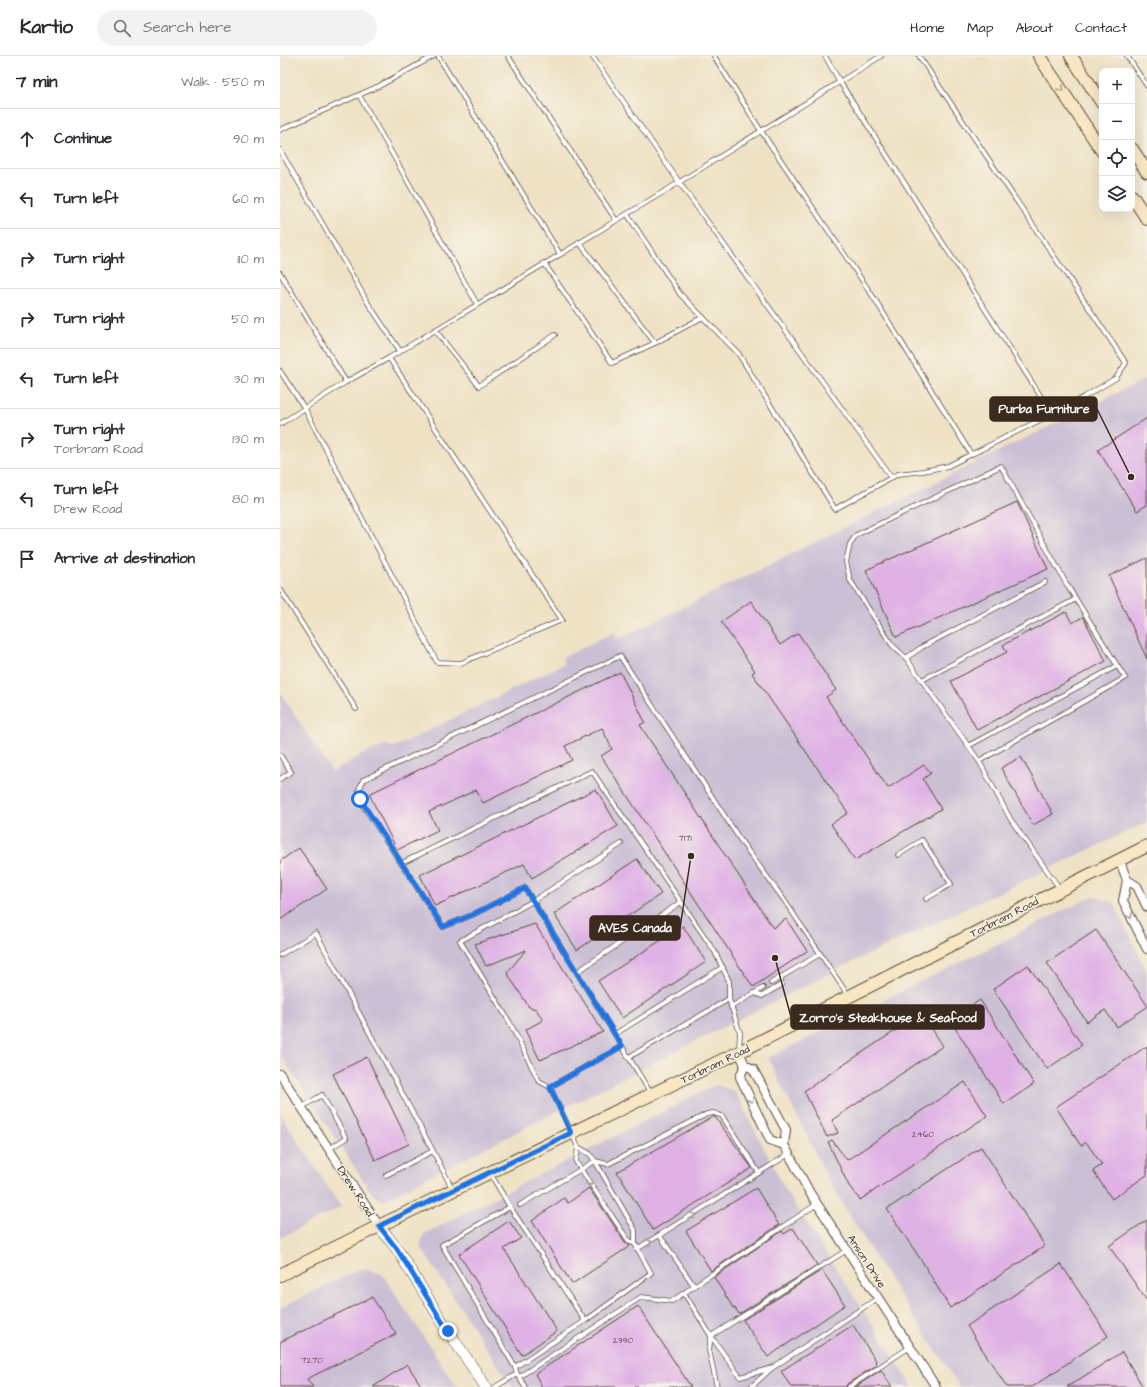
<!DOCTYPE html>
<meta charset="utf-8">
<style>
body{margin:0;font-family:"Architects Daughter",sans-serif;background:#f2f2f3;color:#2b2b33}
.controls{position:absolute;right:12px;top:12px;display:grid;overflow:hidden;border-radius:8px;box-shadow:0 4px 16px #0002}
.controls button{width:36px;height:36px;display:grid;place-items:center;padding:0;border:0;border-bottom:1px solid #e1e1e2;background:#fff;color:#2b2b33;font:20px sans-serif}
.stop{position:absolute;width:12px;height:12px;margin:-9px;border:3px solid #1a73e8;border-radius:50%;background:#fff}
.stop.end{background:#1a73e8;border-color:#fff;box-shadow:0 1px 4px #0008}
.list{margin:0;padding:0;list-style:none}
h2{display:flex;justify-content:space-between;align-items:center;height:52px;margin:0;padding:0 16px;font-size:17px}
h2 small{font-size:13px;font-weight:400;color:#7c7c81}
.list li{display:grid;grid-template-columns:26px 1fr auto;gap:12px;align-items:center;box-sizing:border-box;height:60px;padding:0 16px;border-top:1px solid #e1e1e2}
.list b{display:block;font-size:15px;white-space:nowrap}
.list p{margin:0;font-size:13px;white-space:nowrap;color:#7c7c81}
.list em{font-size:13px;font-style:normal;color:#7c7c81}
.icon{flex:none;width:22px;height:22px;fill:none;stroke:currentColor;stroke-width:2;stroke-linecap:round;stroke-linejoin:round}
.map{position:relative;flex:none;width:867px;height:1331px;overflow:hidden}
header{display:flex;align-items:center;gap:24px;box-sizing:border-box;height:56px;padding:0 20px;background:#fff;border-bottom:1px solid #e1e1e2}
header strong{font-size:19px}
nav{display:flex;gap:22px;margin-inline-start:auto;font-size:14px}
.search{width:280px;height:36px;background:#f2f2f3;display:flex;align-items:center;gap:10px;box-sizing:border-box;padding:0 14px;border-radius:22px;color:#7c7c81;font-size:15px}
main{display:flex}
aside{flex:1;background:#fff}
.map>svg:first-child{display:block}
</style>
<header>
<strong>Kartio</strong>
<div class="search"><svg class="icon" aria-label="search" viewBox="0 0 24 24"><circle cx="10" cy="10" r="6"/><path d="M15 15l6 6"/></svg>Search here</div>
<nav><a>Home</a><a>Map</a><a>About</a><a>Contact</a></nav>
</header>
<main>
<aside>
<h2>7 min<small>Walk · 550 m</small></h2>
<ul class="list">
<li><svg class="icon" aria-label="ahead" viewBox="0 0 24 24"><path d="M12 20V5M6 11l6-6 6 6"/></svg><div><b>Continue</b></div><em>90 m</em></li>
<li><svg class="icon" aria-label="left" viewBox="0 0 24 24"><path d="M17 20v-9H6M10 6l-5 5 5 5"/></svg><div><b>Turn left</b></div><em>60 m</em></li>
<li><svg class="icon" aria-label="right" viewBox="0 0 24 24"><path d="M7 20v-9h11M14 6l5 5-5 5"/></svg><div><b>Turn right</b></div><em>110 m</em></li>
<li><svg class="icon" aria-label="right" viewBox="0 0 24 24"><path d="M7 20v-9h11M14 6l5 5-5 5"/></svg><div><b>Turn right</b></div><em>50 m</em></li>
<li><svg class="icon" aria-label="left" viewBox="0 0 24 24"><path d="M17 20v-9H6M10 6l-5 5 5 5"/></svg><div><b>Turn left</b></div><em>30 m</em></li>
<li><svg class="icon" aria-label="right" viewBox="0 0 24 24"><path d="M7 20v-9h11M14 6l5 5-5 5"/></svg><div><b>Turn right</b><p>Torbram Road</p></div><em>130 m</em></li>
<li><svg class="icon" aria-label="left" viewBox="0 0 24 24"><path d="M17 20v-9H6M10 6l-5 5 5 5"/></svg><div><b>Turn left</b><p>Drew Road</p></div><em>80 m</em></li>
<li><svg class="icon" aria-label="arrive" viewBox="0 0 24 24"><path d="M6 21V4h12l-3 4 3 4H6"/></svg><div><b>Arrive at destination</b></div></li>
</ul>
</aside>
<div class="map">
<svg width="867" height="1331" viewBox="0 0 867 1331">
<rect width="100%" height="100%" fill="#f7f3e8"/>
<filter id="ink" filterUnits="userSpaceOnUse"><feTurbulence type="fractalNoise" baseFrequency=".025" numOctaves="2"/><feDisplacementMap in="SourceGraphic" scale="8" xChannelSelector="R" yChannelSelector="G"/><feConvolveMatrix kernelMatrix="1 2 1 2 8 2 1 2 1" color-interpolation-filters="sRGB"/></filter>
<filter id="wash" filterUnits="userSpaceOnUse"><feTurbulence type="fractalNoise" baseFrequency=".012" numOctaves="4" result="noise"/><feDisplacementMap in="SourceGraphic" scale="16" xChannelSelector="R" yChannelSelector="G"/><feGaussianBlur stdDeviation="0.9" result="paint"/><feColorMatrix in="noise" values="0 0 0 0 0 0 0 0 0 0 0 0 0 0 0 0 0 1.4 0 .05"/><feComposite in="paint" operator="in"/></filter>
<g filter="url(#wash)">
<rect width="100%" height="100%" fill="#efe2c4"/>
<g fill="#cbbfd5">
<polygon points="867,322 867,766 558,913 103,1144 93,1139 0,998 0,636 52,716 81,699 105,689 115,691 123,687 284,608 282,602 334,576 339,583"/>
<polygon points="813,840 834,847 867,916 867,1331 680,1331 598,1206 550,1127 488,1002"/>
<polygon points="435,1029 455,1035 507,1137 633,1331 232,1331 140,1190 144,1178"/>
<polygon points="0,1058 61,1151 0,1182"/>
<polygon points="82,1212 102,1218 177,1331 0,1331 0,1252"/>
</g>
<g id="blocks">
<g fill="#dfb1e5">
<polygon points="867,362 867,449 857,455 818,394"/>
<polygon points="737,446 768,513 616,581 586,514"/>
<polygon points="867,502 867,603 829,520"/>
<polygon points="471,545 500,589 518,577 556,634 546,641 608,732 644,709 651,717 643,723 661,753 575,804 551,768 568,757 472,617 475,615 441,566"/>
<polygon points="786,556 792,567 803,561 826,605 697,674 671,625 727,596 723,589"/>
<polygon points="340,616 365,666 360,669 493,872 506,863 527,895 473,931 321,700 332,693 322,672 285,690 292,704 203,747 196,734 149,756 158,774 117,794 89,738"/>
<polygon points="741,701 773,758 753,769 721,712"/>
<polygon points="316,733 338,770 252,822 244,808 155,850 140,819"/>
<polygon points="19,792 47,833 0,864 0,805"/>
<polygon points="357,803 381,838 297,894 274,858"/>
<polygon points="255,868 323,976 260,1004 245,974 263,964 256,953 249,951 227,917 246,894 206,910 195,888"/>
<polygon points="403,870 426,906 342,962 318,925"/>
<polygon points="816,874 867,949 867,951 837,971 825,954 807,966 767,907"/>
<polygon points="748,909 802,989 767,1013 713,933"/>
<polygon points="700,944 754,1028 724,1048 670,964"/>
<polygon points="642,957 663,990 552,1064 558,1077 547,1081 524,1035"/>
<polygon points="867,990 867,1119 832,1143 813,1115 822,1109 806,1086 801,1090 776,1051"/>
<polygon points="87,1001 129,1088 95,1104 53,1018"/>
<polygon points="685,1026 707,1060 580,1144 569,1130 548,1086 552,1084 567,1104"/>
<polygon points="432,1061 435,1061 472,1112 373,1174 337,1116"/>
<polygon points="701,1091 765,1190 670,1252 643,1207 607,1153"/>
<polygon points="309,1132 345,1186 350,1190 292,1228 252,1165 284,1142 288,1147"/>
<polygon points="476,1132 499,1169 431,1215 406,1175"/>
<polygon points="867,1164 867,1245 829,1190"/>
<polygon points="229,1165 241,1182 224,1193 277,1275 242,1299 179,1198"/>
<polygon points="513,1172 537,1209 459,1258 455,1252 454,1253 435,1223 434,1221 502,1175 504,1178"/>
<polygon points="781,1208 828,1280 752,1331 727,1331 687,1270"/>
<polygon points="542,1214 565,1249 488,1301 463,1264"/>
<polygon points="92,1241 116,1278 27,1323 33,1331 0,1331 0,1286"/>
<polygon points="358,1250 411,1331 262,1331 255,1318"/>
<polygon points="573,1269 596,1305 595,1306 597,1309 567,1328 566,1331 511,1331 501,1315"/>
<polygon points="842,1296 863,1331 787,1331"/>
<polygon points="127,1308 142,1331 93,1331"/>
<polygon points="601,1314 612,1331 575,1331"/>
</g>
</g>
</g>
<g filter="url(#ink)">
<use href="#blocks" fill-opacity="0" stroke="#564637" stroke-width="1"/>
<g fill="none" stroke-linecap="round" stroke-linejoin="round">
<g stroke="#564637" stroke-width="5.5">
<g id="service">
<polyline points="158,0 280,198"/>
<polyline points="228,0 336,164"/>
<polyline points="312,0 399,126 611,421"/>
<polyline points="434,0 481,75 594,242 691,398"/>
<polyline points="545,0 560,26 772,358"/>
<polyline points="847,0 867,30"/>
<polyline points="79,39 197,248"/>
<polyline points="0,74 99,30 154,0"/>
<polyline points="0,94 88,247 120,295"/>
<polyline points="347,158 400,238 458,297 555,453 618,418 643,415 668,410 794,347 836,322 846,307 639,0"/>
<polyline points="299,186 375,287 423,261"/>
<polyline points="264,207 332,307 375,287"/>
<polyline points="0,217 66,326"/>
<polyline points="155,274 199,330 275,279"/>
<polyline points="0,315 25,353 157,606 181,607 282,564 109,302"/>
<polyline points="0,368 66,326 109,302 390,132 601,0"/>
<polyline points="0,533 76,653"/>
<polyline points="626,602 642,591 765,526"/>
<polyline points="642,624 796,543"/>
<polyline points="688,690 837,610"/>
<polyline points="0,699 11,716 0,723"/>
<polyline points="699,705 845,622 787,529 721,410 576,479 570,488 566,506 570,524 612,589 626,602 699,705 731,764 780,833"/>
<polyline points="341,788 253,845 180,885 229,965 259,1025 270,1031 342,990"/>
<polyline points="618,799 642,784 671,828 646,843"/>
<polyline points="122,807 312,715 435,896 449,925 449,943"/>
<polyline points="0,899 36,877 153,1095"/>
<polyline points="297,916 401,846"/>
<polyline points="491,927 540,898"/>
<polyline points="474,937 482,940 501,929 501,921"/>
<polyline points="451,951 483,932"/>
<polyline points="335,978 443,911"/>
<polyline points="349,1001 449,943 460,977 459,994"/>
<polyline points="270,1031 298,1091 296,1106 348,1184 355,1188 355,1174 315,1105 310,1098 298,1091"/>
<polyline points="370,1036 245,832 192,859 163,871 79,743 79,734 83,724 340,600 463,788 502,841 568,939"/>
<polyline points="22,1051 42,1039 66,1082 49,1093"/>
<polyline points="210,1117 230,1151 305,1265"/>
<polyline points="106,1119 153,1095 173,1134"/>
<polyline points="240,1149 315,1105 328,1108 427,1058 434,1057 442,1060 479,1117"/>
<polyline points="230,1151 162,1189 235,1311 237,1318 245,1331"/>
<polyline points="380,1180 414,1230 404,1237"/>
<polyline points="357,1193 509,1098"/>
<polyline points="414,1230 537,1148"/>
<polyline points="235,1311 305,1265 371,1217 355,1188"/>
<polyline points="492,1312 460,1321 431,1280 567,1194"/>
<polyline points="239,1321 361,1241 392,1245 404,1237 431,1280 429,1294 437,1331"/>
<polyline points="215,1331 237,1318"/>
<polyline points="471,1331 492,1312 598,1242"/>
<polyline points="569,1331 630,1291"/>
</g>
</g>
<g stroke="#564637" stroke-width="10">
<g id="minor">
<polyline points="839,803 847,824 843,845 867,893"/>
<polyline points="847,824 857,830 867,851"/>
<polyline points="459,996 465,1009 473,1013 506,1074 504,1089 530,1137 656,1331"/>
<polyline points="465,1009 460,1021 490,1084 504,1089"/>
<polyline points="0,1018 99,1170"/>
</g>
</g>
<g stroke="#564637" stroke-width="12">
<polyline id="tertiary" points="99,1170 117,1193 168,1275 206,1331"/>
</g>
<g stroke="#564637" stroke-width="14">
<g id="secondary">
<polyline points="759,0 822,95"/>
<polyline points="791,0 822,47"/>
<polyline points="852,93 867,116"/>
<polyline points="852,140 867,163"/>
<polyline points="0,1219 99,1170 459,996 867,790"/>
</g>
</g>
<use href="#service" stroke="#fff" stroke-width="4"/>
<use href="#minor" stroke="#fff" stroke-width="8"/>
<use href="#tertiary" stroke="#fff" stroke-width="11"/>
<use href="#secondary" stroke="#f9e7c3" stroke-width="12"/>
</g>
<defs><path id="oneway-chevron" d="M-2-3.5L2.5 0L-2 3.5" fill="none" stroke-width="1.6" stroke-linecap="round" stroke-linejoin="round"/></defs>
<use stroke="#9a8870" href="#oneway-chevron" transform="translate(781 33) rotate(56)"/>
<g stroke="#a79f9a">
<use href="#oneway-chevron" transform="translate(850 860) rotate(63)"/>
<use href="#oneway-chevron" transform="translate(471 1044) rotate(65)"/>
<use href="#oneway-chevron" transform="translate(310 1127) rotate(57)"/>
<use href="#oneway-chevron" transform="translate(413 1159) rotate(-32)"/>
<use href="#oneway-chevron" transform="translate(369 1186) rotate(-31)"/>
</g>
</g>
<g fill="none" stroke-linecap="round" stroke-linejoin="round" filter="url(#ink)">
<polyline stroke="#1a73e8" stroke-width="5" points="80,743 163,871 192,859 245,832 342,990 270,1031 291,1077 99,1170 117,1193 168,1275"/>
</g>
<g text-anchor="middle" stroke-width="3" stroke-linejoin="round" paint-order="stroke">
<g font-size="9" fill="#644c50">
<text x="405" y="785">7171</text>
<text x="643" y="1081">2460</text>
<text x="343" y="1287">2390</text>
<text x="32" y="1307">7270</text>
</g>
<g font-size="11" fill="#3b2a1e" stroke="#f7f3e8">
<text transform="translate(724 861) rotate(-27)" y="4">Torbram Road</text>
<text transform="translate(435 1008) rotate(-26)" y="4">Torbram Road</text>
<text transform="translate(76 1135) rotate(57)" y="4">Drew Road</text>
<text transform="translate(587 1205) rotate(57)" y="4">Anson Drive</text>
</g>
</g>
<path fill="none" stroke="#3b2a1e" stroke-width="1.5" d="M851 421L817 353M411 800L400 872M495 902L511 961"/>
<g fill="#3b2a1e" stroke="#f7f3e8" stroke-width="1.5">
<circle cx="851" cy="421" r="4"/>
<circle cx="411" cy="800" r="4"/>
<circle cx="495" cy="902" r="4"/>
</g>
<g fill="#3b2a1e" stroke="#3b2a1e" stroke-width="1.5">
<rect x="710" y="341" width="107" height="24" rx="4"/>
<rect x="310" y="860" width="90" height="24" rx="4"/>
<rect x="511" y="949" width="193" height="24" rx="4"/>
</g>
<g font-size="12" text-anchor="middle" font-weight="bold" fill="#fff">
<text x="764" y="357">Purba Furniture</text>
<text x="355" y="876">AVES Canada</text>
<text x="608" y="966">Zorro's Steakhouse &amp; Seafood</text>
</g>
</svg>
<div class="controls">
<button>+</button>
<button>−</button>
<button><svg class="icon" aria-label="locate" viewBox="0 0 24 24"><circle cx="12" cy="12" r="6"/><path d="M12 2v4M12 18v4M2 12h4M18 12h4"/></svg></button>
<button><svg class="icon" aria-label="layers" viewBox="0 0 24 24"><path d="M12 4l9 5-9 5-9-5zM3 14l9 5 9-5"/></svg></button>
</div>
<div class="stop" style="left:80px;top:743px"></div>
<div class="stop end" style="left:168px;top:1275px"></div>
</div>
</main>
